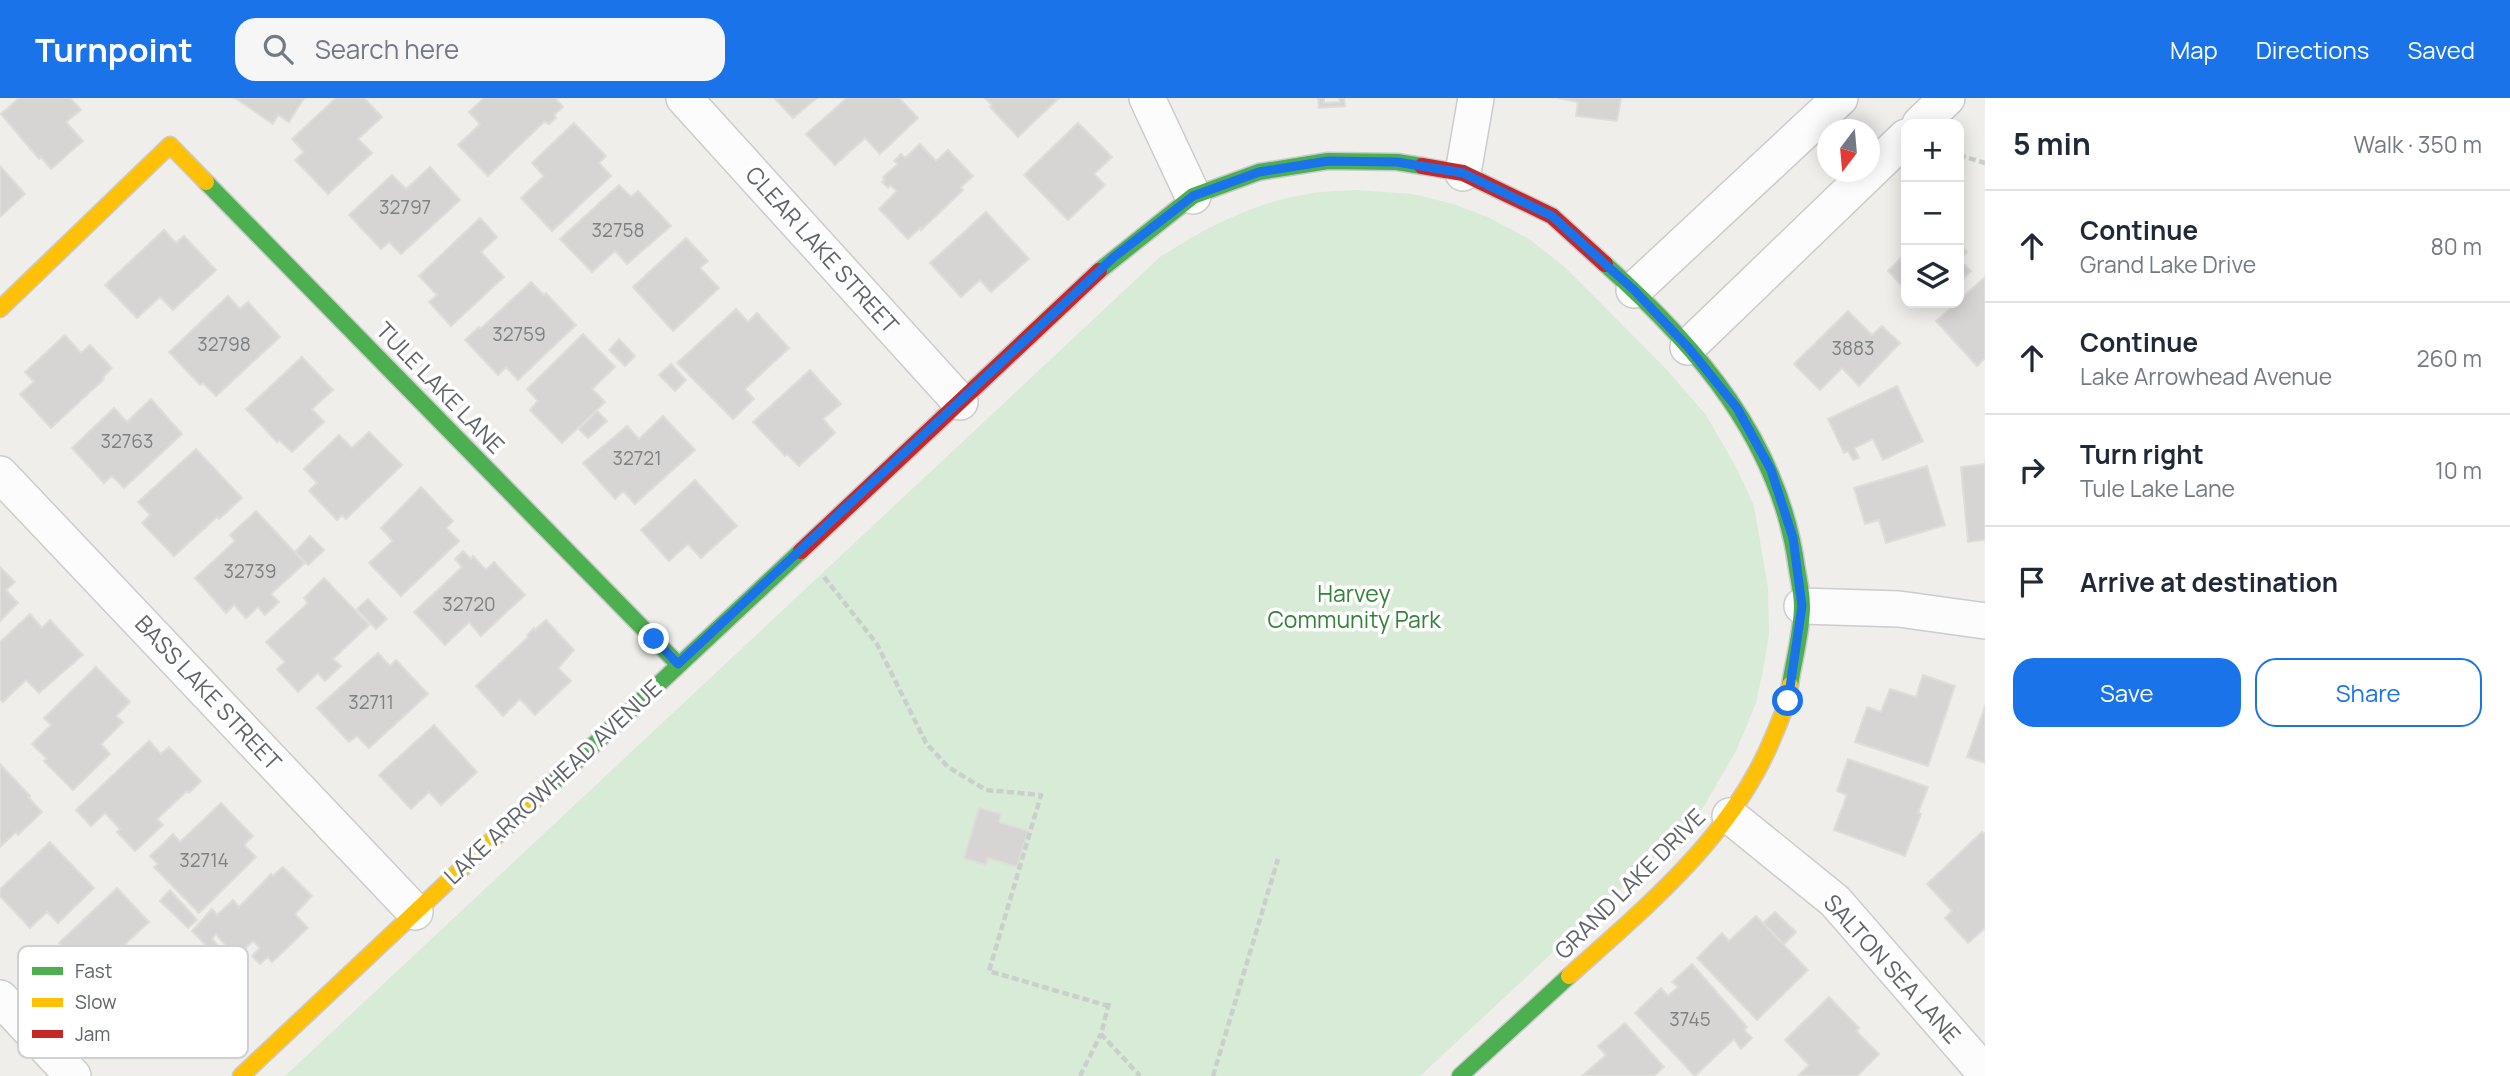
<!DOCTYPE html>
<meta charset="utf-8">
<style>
body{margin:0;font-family:Manrope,sans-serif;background:#f6f6f7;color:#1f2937}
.controls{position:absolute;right:21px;top:21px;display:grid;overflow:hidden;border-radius:14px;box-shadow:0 4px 18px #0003}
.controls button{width:63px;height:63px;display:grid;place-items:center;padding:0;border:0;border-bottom:2px solid #e0e1e3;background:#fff;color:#1f2937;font:35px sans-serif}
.compass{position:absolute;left:1817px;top:21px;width:63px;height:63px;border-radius:50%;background:#fff;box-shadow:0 4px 18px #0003;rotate:196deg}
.stop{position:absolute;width:21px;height:21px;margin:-16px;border:5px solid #1a73e8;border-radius:50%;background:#fff}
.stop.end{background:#1a73e8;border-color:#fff;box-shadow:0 2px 7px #0008}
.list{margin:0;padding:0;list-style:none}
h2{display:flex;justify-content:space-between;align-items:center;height:91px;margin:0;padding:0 28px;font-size:30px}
h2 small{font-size:23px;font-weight:400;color:#747a83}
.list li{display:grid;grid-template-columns:46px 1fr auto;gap:21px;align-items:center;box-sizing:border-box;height:112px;padding:0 28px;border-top:2px solid #e0e1e3}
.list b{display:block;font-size:26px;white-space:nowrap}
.list p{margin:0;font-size:23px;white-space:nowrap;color:#747a83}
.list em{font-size:23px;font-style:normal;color:#747a83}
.actions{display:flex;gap:14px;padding:21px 28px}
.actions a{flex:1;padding:16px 0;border:2px solid #1a73e8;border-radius:21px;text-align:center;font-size:24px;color:#1a73e8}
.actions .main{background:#1a73e8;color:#fff}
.icon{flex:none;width:38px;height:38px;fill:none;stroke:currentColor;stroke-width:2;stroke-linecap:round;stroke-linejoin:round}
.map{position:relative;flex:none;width:1985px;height:978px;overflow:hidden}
header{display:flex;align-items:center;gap:42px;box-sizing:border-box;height:98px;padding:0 35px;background:#1a73e8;color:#fff}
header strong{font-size:33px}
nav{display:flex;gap:38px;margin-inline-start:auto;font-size:24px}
.search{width:490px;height:63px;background:#f6f6f7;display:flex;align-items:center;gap:18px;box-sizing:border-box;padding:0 24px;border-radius:21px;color:#747a83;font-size:26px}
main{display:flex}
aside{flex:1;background:#fff}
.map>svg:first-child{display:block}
</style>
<header>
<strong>Turnpoint</strong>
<div class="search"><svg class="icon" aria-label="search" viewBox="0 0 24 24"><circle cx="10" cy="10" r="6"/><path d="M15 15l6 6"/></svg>Search here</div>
<nav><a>Map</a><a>Directions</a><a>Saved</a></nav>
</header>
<main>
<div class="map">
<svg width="1985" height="978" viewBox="0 0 1985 978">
<rect width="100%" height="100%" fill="#efeeea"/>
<path fill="#d8ebd6" d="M1356,92L1413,96L1453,106L1488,119L1529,141L1565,169L1667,272L1706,317L1736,369L1754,408L1768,490L1769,536L1764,567L1756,605L1736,653L1704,708L1680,736L1420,978H285L1160,159C1205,130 1248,107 1302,97C1319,93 1338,93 1356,92Z"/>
<g fill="#d6d5d3" stroke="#deddd9" stroke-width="2">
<polygon points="19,0 70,0 81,12 66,24 83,43 51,71 41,59 39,61 1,16"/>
<polygon points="235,0 304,0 289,24 278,17 273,26"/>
<polygon points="336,0 364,0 382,19 358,41 372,55 328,96 295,62 304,54 292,41"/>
<polygon points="484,0 555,0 563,9 554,17 556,20 549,26 544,24 488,78 458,47 480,26 469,14"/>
<polygon points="774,0 817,0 793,20"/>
<polygon points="847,0 899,0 918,20 880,56 865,40 835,67 806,36"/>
<polygon points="985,0 1059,0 1018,39 990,9 992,7"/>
<polygon points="1318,0 1324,0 1324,5 1340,4 1339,0 1344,0 1345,8 1319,10"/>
<polygon points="1558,0 1621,0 1617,23 1576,18 1578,4"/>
<polygon points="574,25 606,58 599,65 611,78 552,133 521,100 544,78 532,65"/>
<polygon points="1078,25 1112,59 1094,76 1105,87 1068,122 1024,77"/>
<polygon points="920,46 936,63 948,52 973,78 961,89 963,92 921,132 920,130 908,141 879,111 897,93 890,87 888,90 882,84 885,82 883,79 898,66 894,63 901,56 905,60"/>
<polygon points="0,68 25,96 0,119"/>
<polygon points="430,69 460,102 401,156 389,144 381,151 349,117 392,77 406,91"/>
<polygon points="619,87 631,99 638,93 671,128 627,166 615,153 592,174 560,141"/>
<polygon points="986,114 1029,161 991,194 980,182 961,199 930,165"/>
<polygon points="480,120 497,139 481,154 504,179 451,228 429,204 437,197 419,178"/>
<polygon points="164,132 176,145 184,138 216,172 173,212 160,199 137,220 105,187"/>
<polygon points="686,140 708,163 700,170 719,190 673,233 633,189"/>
<polygon points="1959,145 1967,154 1960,162 1971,173 1959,185"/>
<polygon points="1906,155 1906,192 1888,173"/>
<polygon points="1985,179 1985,260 1977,268 1936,223"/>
<polygon points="531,184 544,197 546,195 576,227 518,282 506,269 498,277 465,242 479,229 480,231"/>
<polygon points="228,198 240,211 248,204 280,239 216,298 203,285 200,287 169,254"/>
<polygon points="736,211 748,224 757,215 789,250 745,291 754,301 733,321 677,265"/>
<polygon points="1848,213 1872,237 1882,228 1900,245 1859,288 1842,270 1820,292 1794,266"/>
<polygon points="583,236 615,269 592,291 605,304 562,345 530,312 538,303 527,291"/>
<polygon points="65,237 81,255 90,247 112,270 103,279 104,281 51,330 20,296 34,284 25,274"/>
<polygon points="619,241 635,258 625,268 609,252"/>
<polygon points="302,259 333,292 312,311 324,324 292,354 279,342 277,344 246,311"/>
<polygon points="671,266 686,282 675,293 659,277"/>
<polygon points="810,272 841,306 823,321 835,335 799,368 787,356 785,358 753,324"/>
<polygon points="1897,288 1923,343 1883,362 1873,341 1854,350 1859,360 1853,362 1848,353 1844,355 1828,321"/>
<polygon points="151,301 182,336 124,390 112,378 104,385 72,350 114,310 127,324"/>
<polygon points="597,313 607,323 588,340 579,331"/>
<polygon points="663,318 695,352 635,406 623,393 615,401 583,365 627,328 639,341"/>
<polygon points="369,334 402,367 346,421 342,417 337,422 309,393 317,385 304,371 339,337 352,350"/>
<polygon points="196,351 242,400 219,421 217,419 174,458 142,425 150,417 138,404"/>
<polygon points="1985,366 1985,442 1968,444 1961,369"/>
<polygon points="1927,368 1945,427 1886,445 1879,422 1865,426 1854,390"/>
<polygon points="695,382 737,428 701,460 688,446 669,463 641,432"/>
<polygon points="421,389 453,423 446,430 459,443 401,498 369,465 393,443 381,430"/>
<polygon points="256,413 305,465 271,496 279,504 265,517 258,509 246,520 234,507 226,515 195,480 235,443 230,437"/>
<polygon points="310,438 324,452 308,467 295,454"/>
<polygon points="463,453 471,461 473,458 486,472 494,464 525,497 481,538 469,524 445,547 414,514 462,469 455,461"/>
<polygon points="0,469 15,484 6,492 18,505 0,523"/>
<polygon points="324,480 369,527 333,561 341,568 325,583 318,575 298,594 277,571 285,564 266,544 308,505 304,500"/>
<polygon points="368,501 387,521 376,531 357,511"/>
<polygon points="30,516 42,530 50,522 83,557 39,595 26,582 3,604 0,601 0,544"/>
<polygon points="546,522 574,552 558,570 571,583 535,617 520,601 503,618 476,588 528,539 527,537 534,530 535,532"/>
<polygon points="378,555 390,568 396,562 428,596 369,650 357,638 349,644 317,610"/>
<polygon points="96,569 130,604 116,618 123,624 101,646 110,656 73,692 44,663 47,661 32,646 51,627 44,620"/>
<polygon points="1923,577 1955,588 1928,668 1855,644 1867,609 1881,614 1890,591 1916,599"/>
<polygon points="1985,608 1985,665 1967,659"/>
<polygon points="434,627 477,674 441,707 429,694 411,711 379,677"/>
<polygon points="149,643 161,656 169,649 201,683 189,695 187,693 157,721 163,727 135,753 117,734 120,731 105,715 91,728 76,712"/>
<polygon points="1848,661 1928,689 1918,715 1921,716 1905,758 1834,732 1847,697 1837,693"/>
<polygon points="0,666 30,698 28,699 42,714 18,737 16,734 0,749"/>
<polygon points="221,705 253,738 244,747 256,759 199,815 154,769 158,766 150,758 173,736 180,744"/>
<polygon points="979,710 1001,716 999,724 1028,733 1017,769 988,760 986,767 964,760"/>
<polygon points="1982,734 1985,737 1985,830 1968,845 1945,820 1952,813 1927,786"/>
<polygon points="50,744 94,790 58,825 47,814 30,830 0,798 0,791"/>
<polygon points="283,769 312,798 295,816 308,830 272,864 268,859 260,866 252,858 260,850 253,843 236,860 216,836 212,841 223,853 217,859 192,833 212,811 217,817 233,802 239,809 271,776 273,778"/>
<polygon points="117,790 149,824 125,846 138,860 94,900 62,867 71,858 59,845"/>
<polygon points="170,792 197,822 188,830 160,803"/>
<polygon points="1775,814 1796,834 1784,846 1763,825"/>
<polygon points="1756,818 1808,872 1757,922 1697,860 1722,835 1729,843"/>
<polygon points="1692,866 1747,929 1744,932 1752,940 1741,951 1734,941 1695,978 1635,915 1661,890 1668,898 1678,889 1672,884"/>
<polygon points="1829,899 1859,930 1856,933 1879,956 1857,978 1798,978 1809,967 1785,942"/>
<polygon points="1625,925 1664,969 1654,978 1582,978 1606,957 1598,948"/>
</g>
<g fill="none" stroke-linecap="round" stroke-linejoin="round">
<g stroke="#cbcccc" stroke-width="38">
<g id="street">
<polyline points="684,0 960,304"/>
<polyline points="1147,0 1193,98"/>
<polyline points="1920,26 1947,0"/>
<polyline points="1463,75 1476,0"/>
<polyline points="1634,192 1840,0"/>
<polyline points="1688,249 1906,39"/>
<polyline points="0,376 415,814"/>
<polyline points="1802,508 1899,511 1985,523"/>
<polyline points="1730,718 1835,803 1985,975"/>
<polyline points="0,900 73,978"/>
</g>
</g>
<g stroke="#cacacb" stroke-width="19">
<g id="fast">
<polyline points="206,84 678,566"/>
<path d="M1605,166C1698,249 1780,343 1797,471C1799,483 1802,496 1802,508C1802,533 1794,561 1790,587"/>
<polyline points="1099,173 1193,98 1259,74 1328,63 1397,64 1422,68"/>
<polyline points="539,698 801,453"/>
<polyline points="1460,978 1569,878"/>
</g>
</g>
<g stroke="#cacacb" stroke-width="19">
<g id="slow">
<polyline points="0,211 170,47 206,84"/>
<path d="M1569,878C1647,808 1734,737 1774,637C1781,620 1788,605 1790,587"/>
<polyline points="241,978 539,698"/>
</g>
</g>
<g stroke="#cacacb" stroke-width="19">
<g id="jam">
<polyline points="1422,68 1463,75 1552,118 1605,166"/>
<polyline points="801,453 1099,173"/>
</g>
</g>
<g stroke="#cacfcc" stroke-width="4.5" stroke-dasharray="7 3.5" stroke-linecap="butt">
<polyline points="1959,57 1985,65"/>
<polyline points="824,479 877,546 926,645 948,669 986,692 1041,697 989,873 1108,908"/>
<polyline points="1109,905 1101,936 1140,978"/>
<polyline points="1080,978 1101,936"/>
<polyline points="1213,978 1278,761"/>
</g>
<use href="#street" stroke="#fdfcfc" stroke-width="35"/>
<use href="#fast" stroke="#4caf50" stroke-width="16"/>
<use href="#slow" stroke="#ffc107" stroke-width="16"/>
<use href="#jam" stroke="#c62828" stroke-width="16"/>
</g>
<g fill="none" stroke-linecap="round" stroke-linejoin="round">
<polyline stroke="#1a73e8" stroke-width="9" points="654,541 678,566 1114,159 1193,98 1259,74 1328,63 1397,64 1463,75 1552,118 1634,192 1688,249 1737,310 1771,372 1793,440 1802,508 1788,603"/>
</g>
<g text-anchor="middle" stroke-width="7" stroke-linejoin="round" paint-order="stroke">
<g font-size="19" fill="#7e8184">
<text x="405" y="116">32797</text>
<text x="618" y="139">32758</text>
<text x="519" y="243">32759</text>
<text x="224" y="253">32798</text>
<text x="1853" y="257">3883</text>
<text x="127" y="350">32763</text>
<text x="637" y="367">32721</text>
<text x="250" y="480">32739</text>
<text x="469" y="513">32720</text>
<text x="371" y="611">32711</text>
<text x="204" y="769">32714</text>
<text x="1690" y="928">3745</text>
</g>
<g font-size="23" fill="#5f6368" stroke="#fff">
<text transform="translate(822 152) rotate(48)" y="8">CLEAR LAKE STREET</text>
<text transform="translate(440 290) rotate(46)" y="8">TULE LAKE LANE</text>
<text transform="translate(208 595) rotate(47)" y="8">BASS LAKE STREET</text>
<text transform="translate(553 684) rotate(-43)" y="8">LAKE ARROWHEAD AVENUE</text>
<text transform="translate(1630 786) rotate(-45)" y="8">GRAND LAKE DRIVE</text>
<text transform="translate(1892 871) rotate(48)" y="8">SALTON SEA LANE</text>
</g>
<g font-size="23" fill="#348238" stroke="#fff">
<text x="1354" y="504">Harvey<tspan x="1354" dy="26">Community Park</tspan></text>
</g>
</g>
<rect x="18" y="848" width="230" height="112" rx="10" fill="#fff" stroke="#cfd0d2" stroke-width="2"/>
<rect x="32" y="869" width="31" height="8" fill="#4caf50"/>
<rect x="32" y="900" width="31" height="9" fill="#ffc107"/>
<rect x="32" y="932" width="31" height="8" fill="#c62828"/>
<g font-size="19" fill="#5f6368">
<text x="75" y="880">Fast</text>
<text x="75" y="911">Slow</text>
<text x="75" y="943">Jam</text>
</g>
</svg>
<div class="controls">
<button>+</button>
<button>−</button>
<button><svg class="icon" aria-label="layers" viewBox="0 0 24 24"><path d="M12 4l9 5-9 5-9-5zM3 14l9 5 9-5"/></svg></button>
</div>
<svg class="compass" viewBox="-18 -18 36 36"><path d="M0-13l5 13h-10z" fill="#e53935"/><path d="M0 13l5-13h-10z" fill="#747a83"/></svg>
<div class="stop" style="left:1788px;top:603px"></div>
<div class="stop end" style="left:654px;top:541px"></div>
</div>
<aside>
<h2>5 min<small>Walk · 350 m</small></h2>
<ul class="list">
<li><svg class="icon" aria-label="ahead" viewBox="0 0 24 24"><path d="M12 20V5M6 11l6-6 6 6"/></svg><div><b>Continue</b><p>Grand Lake Drive</p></div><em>80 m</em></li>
<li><svg class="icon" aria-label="ahead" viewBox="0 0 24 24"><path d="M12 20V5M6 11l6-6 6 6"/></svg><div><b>Continue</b><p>Lake Arrowhead Avenue</p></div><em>260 m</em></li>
<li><svg class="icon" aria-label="right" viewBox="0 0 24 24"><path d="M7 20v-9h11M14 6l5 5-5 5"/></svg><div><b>Turn right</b><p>Tule Lake Lane</p></div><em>10 m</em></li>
<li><svg class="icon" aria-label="arrive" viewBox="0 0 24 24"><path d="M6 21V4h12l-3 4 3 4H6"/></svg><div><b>Arrive at destination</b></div></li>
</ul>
<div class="actions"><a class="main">Save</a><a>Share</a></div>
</aside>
</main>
